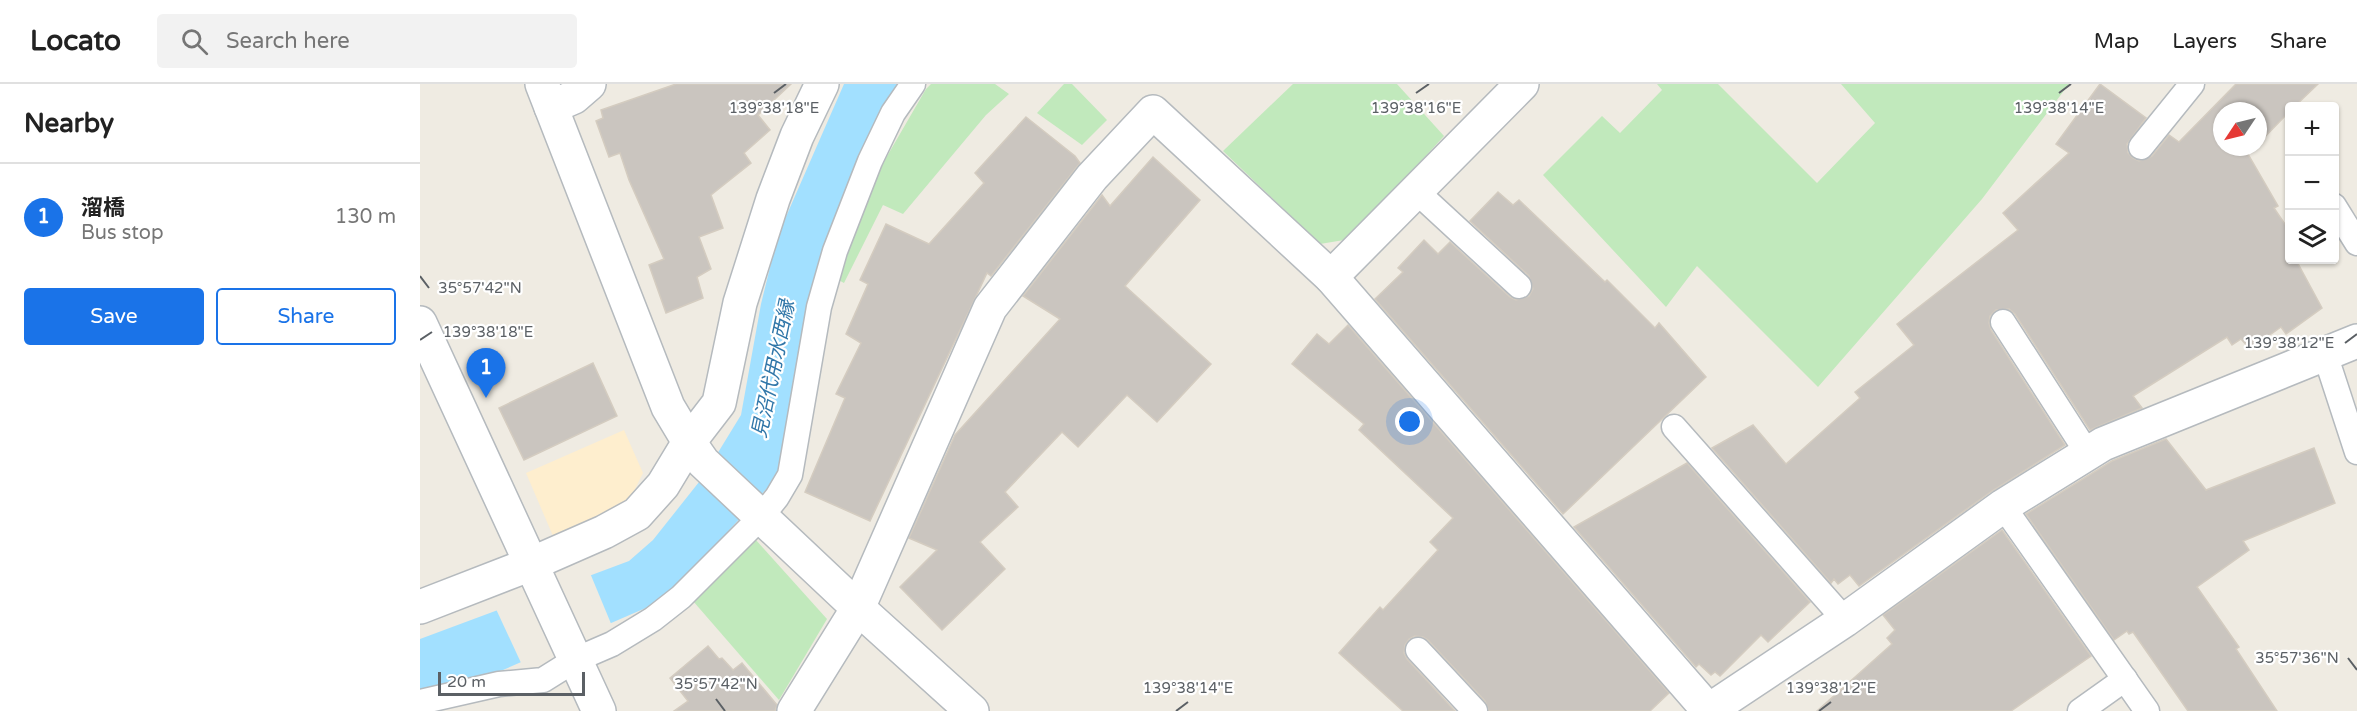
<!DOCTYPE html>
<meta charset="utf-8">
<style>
body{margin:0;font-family:"Varela Round","Noto Sans JP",sans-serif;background:#f2f2f2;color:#222}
.controls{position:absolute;right:18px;top:18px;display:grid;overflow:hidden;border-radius:6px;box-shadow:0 2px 4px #0004}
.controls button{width:54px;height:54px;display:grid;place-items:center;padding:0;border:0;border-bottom:2px solid #e0e0e0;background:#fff;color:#222;font:30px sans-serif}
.compass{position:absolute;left:1793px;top:18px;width:54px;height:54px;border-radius:50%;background:#fff;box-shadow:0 2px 4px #0004;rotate:235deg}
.scale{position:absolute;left:18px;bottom:15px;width:147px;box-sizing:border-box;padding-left:6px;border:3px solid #5b6065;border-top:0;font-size:16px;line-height:21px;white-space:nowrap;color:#5b6065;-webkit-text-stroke:4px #fff;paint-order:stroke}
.you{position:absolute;left:990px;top:338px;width:21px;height:21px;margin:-15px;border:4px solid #fff;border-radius:50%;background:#1a73e8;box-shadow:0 0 0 9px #1a73e833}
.badge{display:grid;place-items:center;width:39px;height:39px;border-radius:50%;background:#1a73e8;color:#fff;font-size:20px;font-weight:700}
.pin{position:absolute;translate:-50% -50px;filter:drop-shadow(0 2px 3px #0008)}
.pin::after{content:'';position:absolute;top:32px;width:21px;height:18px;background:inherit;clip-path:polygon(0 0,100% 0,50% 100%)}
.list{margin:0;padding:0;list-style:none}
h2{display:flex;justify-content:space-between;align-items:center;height:78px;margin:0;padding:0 24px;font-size:26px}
h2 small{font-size:20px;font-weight:400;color:#767676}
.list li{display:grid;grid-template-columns:39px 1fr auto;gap:18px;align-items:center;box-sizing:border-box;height:108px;padding:0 24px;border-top:2px solid #e0e0e0}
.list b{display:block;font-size:22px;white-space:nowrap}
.list p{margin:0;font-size:20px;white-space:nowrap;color:#767676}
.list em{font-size:20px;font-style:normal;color:#767676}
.actions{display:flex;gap:12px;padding:18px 24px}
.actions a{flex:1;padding:14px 0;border:2px solid #1a73e8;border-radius:6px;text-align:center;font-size:21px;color:#1a73e8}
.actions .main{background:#1a73e8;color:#fff}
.icon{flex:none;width:33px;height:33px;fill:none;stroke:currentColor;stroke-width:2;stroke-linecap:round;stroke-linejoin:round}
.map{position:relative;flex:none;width:1937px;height:627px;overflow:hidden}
header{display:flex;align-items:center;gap:36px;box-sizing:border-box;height:84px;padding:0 30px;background:#fff;border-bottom:2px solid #e0e0e0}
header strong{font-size:28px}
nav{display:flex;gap:33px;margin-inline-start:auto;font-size:21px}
.search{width:420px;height:54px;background:#f2f2f2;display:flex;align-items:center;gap:15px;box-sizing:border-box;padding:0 21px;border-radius:6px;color:#767676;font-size:22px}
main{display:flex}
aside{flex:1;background:#fff}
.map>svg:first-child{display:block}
</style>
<header>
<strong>Locato</strong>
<div class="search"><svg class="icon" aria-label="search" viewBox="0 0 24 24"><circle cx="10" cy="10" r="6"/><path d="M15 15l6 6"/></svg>Search here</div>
<nav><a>Map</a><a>Layers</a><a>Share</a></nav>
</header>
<main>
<aside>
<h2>Nearby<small></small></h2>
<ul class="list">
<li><span class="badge">1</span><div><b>溜橋</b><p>Bus stop</p></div><em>130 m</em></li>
</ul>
<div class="actions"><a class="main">Save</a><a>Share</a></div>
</aside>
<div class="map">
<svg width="1937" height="627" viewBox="0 0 1937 627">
<rect width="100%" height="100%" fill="#efebe2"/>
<g fill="#c1e9bc">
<polygon points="511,0 575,0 589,10 566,31 483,130 463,121 424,199 413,193 448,105 506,5"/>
<polygon points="644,0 652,0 687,36 662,61 617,29"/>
<polygon points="873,0 977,0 1024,52 930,155 900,160 803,67"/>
<polygon points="1237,0 1298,0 1397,99 1455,39 1421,0 1649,0 1562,115 1398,303 1277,182 1246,223 1123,91 1182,32 1200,49 1242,6"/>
<polygon points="335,455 407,535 359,616 273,517"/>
</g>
<polygon fill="#feeece" points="204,346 223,389 207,421 177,436 133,452 106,389"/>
<polygon fill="#a2e0ff" points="424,0 488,0 449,69 364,375 348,403 286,472 251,507 228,523 83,586 15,607 0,609 0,555 209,477 233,456 283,393 321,331 341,220 358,151"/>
<polygon fill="#efebe2" points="170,489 192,542 102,581 76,525"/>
<g fill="#cac5bf" stroke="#d4ccc0" stroke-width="1.5">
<polygon points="256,0 371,0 338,31 350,46 324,69 331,79 291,111 303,144 279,153 291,185 277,193 283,214 246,229 229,181 244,175 209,96 200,69 189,73 176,37 183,34 181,26"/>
<polygon points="1680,0 1726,34 1707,60 1708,69 1713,74 1719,77 1732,72 1749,51 1759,58 1816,0 1898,0 1875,22 1869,22 1869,28 1838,60 1838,27 1802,27 1802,63 1835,63 1828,70 1858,122 1854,124 1869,146 1869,176 1876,176 1902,224 1866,250 1861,243 1830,265 1821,255 1812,261 1807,253 1713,312 1722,324 1670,346 1595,230 1589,225 1576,226 1570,232 1569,239 1571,246 1645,361 1572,407 1439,502 1430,491 1418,500 1414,495 1411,499 1292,364 1333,341 1366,380 1440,314 1435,308 1494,261 1477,240 1598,146 1583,129 1649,69 1636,60"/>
<polygon points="606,33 655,72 660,79 571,192 567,189 450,437 385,408 425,314 416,310 441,259 426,250 448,200 440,196 466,140 509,160 564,99 555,89"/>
<polygon points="733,73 780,116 705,202 791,280 737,338 707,311 658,363 642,348 585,408 598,423 560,458 585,485 522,546 480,503 517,466 489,454 535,351 640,235 603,212 682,111 690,122"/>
<polygon points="1078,108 1093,121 1099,116 1185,198 1187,196 1235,244 1239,239 1286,293 1143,430 955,215 983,188 978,184 1004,156 1018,170 1030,158 1090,213 1096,216 1109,212 1113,205 1109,192 1050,137"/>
<polygon points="928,241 1249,609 1230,627 1069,627 1065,617 1008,556 1003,553 995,552 989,555 985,561 984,569 987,575 1035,627 983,627 919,569 960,523 963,526 1018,466 1010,458 1033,434 939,346 944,340 872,280 897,250 909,260"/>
<polygon points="173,279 197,332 104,376 79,324"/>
<polygon points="1746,355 1786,406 1894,364 1915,419 1823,457 1829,466 1777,503 1819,563 1816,565 1857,627 1768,627 1713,548 1709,550 1707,547 1694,556 1606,430 1692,377"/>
<polygon points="1267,379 1390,518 1348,558 1341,551 1300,592 1295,588 1291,591 1279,580 1276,583 1154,443"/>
<polygon points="1582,446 1671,572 1591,627 1397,627 1472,560 1467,554 1475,546 1463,531"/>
<polygon points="288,562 299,575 302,574 313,586 322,579 357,621 355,627 254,627 268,617 250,594"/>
</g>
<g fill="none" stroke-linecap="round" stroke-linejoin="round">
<g stroke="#b5babe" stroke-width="27">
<g id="service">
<polyline points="1721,63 1772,0"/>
<polyline points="997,108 1099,202"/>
<polyline points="1914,122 1937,159"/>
<polyline points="1583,238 1668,370"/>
<polyline points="1905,270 1937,368"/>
<polyline points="1254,343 1425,536"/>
<polyline points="1583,422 1727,627"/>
<polyline points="998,566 1055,627"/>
<polyline points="0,618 79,600 123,596 155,576 192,560 233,535 261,513 341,433 357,413 370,391 399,223 415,167 450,77 473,29 493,0"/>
<polyline points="1660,627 1705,595"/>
</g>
</g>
<g stroke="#b5babe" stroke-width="36">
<g id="minor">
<polyline points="122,0 248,323 269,358 283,378 438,524 552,627"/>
<polyline points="131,23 154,13 169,0"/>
<polyline points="911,193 1289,627"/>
<polyline points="0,523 111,480 184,448 217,430 243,401 269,358 299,319 320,219 353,115 377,52 402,0"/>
<polyline points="374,627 438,524 570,224 672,93 733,28 911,193 1102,0"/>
<polyline points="1288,627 1425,536 1583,422 1683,360 1937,257"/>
</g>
</g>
<g stroke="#b5babe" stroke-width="36">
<polyline id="tertiary" points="0,239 179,627"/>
</g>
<use href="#service" stroke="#fff" stroke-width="24"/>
<use href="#minor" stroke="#fff" stroke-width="33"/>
<use href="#tertiary" stroke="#fff" stroke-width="33"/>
</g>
<path fill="none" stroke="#5b6065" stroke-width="2" d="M354,9L366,0M996,9L1009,0M1639,9L1651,0M0,192L9,204M0,256L12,248M1925,259L1937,250M1928,574L1937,586M296,615L305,627M756,627L768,618M1399,627L1411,618"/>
<g text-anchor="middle" stroke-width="4.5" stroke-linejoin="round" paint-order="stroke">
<g font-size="20" font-style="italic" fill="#3177a9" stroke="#fff">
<text transform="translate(353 285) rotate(-78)" y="7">見沼代用水西縁</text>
</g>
</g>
<g font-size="15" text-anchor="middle" fill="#5b6065" stroke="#fff" stroke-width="4.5" stroke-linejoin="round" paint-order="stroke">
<text x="996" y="29">139°38'16"E</text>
<text x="354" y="29">139°38'18"E</text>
<text x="1639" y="29">139°38'14"E</text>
<text x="60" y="209">35°57'42"N</text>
<text x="68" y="253">139°38'18"E</text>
<text x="1869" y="264">139°38'12"E</text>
<text x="1877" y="579">35°57'36"N</text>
<text x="296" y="605">35°57'42"N</text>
<text x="768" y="609">139°38'14"E</text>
<text x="1411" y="609">139°38'12"E</text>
</g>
</svg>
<div class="controls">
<button>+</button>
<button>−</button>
<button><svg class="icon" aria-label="layers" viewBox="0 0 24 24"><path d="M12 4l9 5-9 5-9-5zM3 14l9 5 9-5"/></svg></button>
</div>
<svg class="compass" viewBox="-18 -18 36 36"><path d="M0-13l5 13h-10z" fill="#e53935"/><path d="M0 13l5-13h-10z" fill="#767676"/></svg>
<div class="scale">20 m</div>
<div class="you"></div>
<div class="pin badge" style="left:66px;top:314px">1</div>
</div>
</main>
